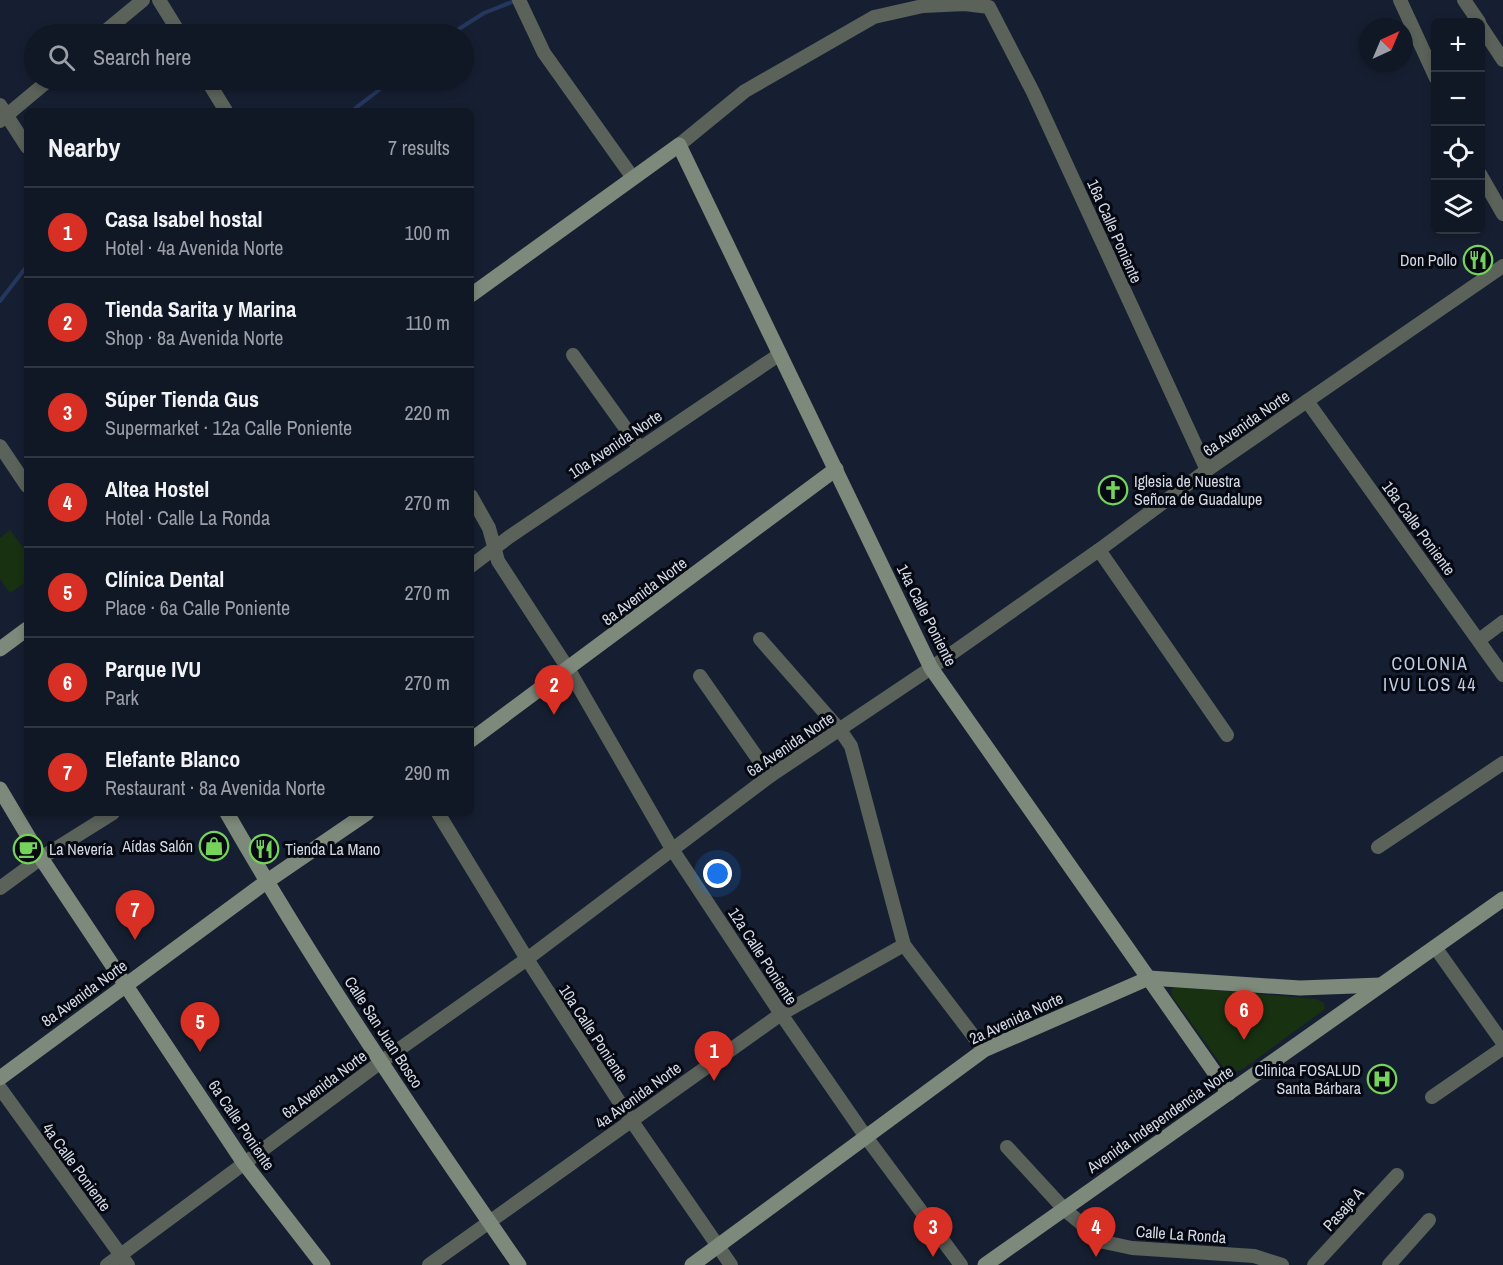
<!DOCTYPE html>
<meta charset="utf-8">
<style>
body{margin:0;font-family:"Archivo Narrow",sans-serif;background:#19202d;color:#f1f3f6}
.controls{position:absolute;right:18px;top:18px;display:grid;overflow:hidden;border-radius:9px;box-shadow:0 3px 9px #0003}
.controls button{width:54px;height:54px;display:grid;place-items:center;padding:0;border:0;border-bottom:2px solid #303642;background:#101725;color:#f1f3f6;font:30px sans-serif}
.compass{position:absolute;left:1359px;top:18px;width:54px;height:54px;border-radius:50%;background:#101725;box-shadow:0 3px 9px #0003;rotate:44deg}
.you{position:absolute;left:718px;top:874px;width:21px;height:21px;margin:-15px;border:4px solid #fff;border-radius:50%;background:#1a73e8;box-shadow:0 0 0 9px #1a73e833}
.badge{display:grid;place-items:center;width:39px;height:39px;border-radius:50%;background:#d93025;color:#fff;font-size:20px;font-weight:700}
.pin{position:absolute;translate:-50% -50px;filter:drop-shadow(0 2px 3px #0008)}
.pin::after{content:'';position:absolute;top:32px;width:21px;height:18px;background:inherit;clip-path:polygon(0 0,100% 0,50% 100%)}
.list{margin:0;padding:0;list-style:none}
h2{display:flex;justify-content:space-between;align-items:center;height:78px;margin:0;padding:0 24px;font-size:26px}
h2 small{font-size:20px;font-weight:400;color:#9c9fa7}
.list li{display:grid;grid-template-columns:39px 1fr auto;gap:18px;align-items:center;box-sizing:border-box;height:90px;padding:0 24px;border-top:2px solid #303642}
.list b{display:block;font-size:22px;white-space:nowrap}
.list p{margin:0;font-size:20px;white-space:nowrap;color:#9c9fa7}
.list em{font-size:20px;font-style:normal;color:#9c9fa7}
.icon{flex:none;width:33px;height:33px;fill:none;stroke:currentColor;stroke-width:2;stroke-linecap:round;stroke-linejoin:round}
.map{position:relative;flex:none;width:1503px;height:1265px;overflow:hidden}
.search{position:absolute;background:#101725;box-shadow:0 3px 9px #0003;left:24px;top:24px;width:450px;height:66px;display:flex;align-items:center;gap:15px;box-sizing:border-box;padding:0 21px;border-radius:33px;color:#9c9fa7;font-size:22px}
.panel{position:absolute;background:#101725;box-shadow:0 3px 9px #0003;left:24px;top:108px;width:450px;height:708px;border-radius:9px}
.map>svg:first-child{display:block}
</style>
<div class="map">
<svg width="1503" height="1265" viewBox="0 0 1503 1265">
<rect width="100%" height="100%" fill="#161f31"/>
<g fill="#183111">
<polygon points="10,530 27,553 27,581 10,593 0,579 0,538"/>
<polygon points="1176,987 1316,999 1324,1003 1325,1009 1243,1069 1233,1072 1223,1067 1172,996 1171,990"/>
</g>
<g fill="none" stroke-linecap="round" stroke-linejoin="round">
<g stroke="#24375e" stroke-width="4">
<polyline points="451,34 484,13 517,0"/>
<polyline points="347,111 353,110 392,80"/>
<polyline points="0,301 27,266"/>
</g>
<g stroke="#5b625a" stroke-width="14">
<polyline points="159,0 180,34"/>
<polyline points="519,0 544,53 633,178"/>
<polyline points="1400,0 1436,78"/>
<polyline points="1464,0 1479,22"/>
<polyline points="1480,25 1503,60"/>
<polyline points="102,34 143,0"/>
<polyline points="207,80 226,111"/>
<polyline points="0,105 27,147"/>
<polyline points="0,121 49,80"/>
<polyline points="679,145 745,91 874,17 923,6 965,4 989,7 1033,92 1207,470"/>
<polyline points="1480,174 1503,214"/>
<polyline points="573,355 639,447"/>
<polyline points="1307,401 1503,675"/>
<polyline points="0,446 27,486"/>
<polyline points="471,496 489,528 498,561 569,670 672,849 781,1014 866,1137 961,1265"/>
<polyline points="1099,550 1227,735"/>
<polyline points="471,566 509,537 780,354"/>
<polyline points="760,639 840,730 851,746 904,945 984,1050"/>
<polyline points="1479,640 1503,622"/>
<polyline points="700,676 770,776"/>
<polyline points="438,813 527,959 631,1120 731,1265"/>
<polyline points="1378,847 1503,763"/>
<polyline points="0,888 41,858 113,813"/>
<polyline points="1435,947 1503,1043"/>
<polyline points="0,1088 128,1265"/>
<polyline points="1432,1097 1503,1048"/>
<polyline points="1007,1147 1065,1210 1104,1242 1132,1248 1254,1256 1282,1265"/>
<polyline points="107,1265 381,1062 527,959 770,776 931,668 1099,550 1207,470 1503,266"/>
<polyline points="429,1265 781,1014 904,945"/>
<polyline points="1314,1265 1397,1175"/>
<polyline points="1389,1265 1429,1220"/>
</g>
<g stroke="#7d897b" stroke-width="15">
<polyline points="471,295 679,145 931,668 1229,1093"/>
<polyline points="0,649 27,629"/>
<polyline points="471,740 836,469"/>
<polyline points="0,789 41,858 244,1163 323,1265"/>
<path d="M227,813C316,969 417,1118 519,1265"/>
<polyline points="0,1078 266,882 367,813"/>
<polyline points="692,1265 984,1050 1149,978 1300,988 1381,985"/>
<polyline points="985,1265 1503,899"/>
</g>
</g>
<defs>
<g id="restaurant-ring" transform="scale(1.5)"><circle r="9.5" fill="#060911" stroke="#75d25b" stroke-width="1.5"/><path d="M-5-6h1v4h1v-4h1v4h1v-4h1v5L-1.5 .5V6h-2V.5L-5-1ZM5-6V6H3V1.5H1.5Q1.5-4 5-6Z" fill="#75d25b"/></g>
<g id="church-ring" transform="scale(1.5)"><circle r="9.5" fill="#060911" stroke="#75d25b" stroke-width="1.5"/><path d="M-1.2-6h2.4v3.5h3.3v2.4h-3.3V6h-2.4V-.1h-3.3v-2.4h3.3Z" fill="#75d25b"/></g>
<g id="shop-ring" transform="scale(1.5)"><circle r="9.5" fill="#060911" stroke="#75d25b" stroke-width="1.5"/><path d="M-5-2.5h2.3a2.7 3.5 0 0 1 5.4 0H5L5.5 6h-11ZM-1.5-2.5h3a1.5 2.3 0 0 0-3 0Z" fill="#75d25b"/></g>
<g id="cafe-ring" transform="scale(1.5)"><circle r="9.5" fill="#060911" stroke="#75d25b" stroke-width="1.5"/><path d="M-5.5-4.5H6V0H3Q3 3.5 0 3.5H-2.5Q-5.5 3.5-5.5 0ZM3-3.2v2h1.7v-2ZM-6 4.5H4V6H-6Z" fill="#75d25b"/></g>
<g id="hospital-ring" transform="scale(1.5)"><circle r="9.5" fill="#060911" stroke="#75d25b" stroke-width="1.5"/><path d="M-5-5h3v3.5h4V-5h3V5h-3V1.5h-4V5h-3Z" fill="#75d25b"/></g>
</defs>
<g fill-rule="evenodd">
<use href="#restaurant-ring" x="1478" y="260"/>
<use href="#church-ring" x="1113" y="490"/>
<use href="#shop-ring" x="214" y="846"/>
<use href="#cafe-ring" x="28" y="849"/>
<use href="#restaurant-ring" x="264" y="849"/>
<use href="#hospital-ring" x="1382" y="1079"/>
</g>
<g text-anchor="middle" stroke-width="6" stroke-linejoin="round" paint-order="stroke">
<g font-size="16" fill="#d3dae6" stroke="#060911">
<text transform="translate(1115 231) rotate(66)" y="6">16a Calle Poniente</text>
<text transform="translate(1246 423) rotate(-35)" y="6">6a Avenida Norte</text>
<text transform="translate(615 444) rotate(-34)" y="6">10a Avenida Norte</text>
<text transform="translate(1419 528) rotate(54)" y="6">18a Calle Poniente</text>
<text transform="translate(644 591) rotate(-37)" y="6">8a Avenida Norte</text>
<text transform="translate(927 615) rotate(63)" y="6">14a Calle Poniente</text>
<text transform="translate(790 744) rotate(-34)" y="6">6a Avenida Norte</text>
<text transform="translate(763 956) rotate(57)" y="6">12a Calle Poniente</text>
<text transform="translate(84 993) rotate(-36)" y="6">8a Avenida Norte</text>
<text transform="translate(1016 1018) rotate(-25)" y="6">2a Avenida Norte</text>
<text transform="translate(384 1032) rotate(57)" y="6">Calle San Juan Bosco</text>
<text transform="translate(594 1033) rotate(57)" y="6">10a Calle Poniente</text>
<text transform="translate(324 1084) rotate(-37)" y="6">6a Avenida Norte</text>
<text transform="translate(638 1095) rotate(-36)" y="6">4a Avenida Norte</text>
<text transform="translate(1160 1119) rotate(-35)" y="6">Avenida Independencia Norte</text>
<text transform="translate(242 1125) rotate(56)" y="6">6a Calle Poniente</text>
<text transform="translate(77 1167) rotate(54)" y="6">4a Calle Poniente</text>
<text transform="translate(1343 1209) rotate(-48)" y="6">Pasaje A</text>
<text transform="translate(1181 1234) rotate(4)" y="6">Calle La Ronda</text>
</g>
<g font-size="16" fill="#d3dae6" stroke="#060911" text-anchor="end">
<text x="1457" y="266">Don Pollo</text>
<text x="1134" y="487" text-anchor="start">Iglesia de Nuestra<tspan x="1134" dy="18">Señora de Guadalupe</tspan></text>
<text x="193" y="852">Aídas Salón</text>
<text x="49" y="855" text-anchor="start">La Nevería</text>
<text x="285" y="855" text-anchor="start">Tienda La Mano</text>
<text x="1361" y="1076">Clinica FOSALUD<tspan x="1361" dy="18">Santa Bárbara</tspan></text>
</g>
<g font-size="18" letter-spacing="1.5" fill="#bfcce4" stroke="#060911">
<text x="1430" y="670">COLONIA<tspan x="1430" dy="21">IVU LOS 44</tspan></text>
</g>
</g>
</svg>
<div class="controls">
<button>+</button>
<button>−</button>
<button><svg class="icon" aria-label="locate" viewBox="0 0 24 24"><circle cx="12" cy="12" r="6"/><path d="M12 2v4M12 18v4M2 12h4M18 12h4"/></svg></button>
<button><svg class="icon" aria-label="layers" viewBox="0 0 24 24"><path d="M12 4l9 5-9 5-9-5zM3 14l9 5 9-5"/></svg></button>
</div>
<svg class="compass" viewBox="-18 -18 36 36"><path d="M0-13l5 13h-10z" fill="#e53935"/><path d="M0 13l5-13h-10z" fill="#9c9fa7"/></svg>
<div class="you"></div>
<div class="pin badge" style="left:714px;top:1081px">1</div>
<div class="pin badge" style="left:554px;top:715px">2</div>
<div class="pin badge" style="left:933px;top:1257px">3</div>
<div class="pin badge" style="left:1096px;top:1257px">4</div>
<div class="pin badge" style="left:200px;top:1052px">5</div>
<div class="pin badge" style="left:1244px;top:1040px">6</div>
<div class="pin badge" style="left:135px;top:940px">7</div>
<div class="search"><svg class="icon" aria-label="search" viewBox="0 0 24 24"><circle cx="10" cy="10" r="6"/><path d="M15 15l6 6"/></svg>Search here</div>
<section class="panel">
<h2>Nearby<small>7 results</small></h2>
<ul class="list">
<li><span class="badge">1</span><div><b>Casa Isabel hostal</b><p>Hotel · 4a Avenida Norte</p></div><em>100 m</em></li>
<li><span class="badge">2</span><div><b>Tienda Sarita y Marina</b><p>Shop · 8a Avenida Norte</p></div><em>110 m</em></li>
<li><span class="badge">3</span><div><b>Súper Tienda Gus</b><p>Supermarket · 12a Calle Poniente</p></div><em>220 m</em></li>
<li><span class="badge">4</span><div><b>Altea Hostel</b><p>Hotel · Calle La Ronda</p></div><em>270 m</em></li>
<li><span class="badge">5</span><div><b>Clínica Dental</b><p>Place · 6a Calle Poniente</p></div><em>270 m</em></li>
<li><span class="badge">6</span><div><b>Parque IVU</b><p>Park</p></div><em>270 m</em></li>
<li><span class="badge">7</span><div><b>Elefante Blanco</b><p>Restaurant · 8a Avenida Norte</p></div><em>290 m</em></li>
</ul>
</section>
</div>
